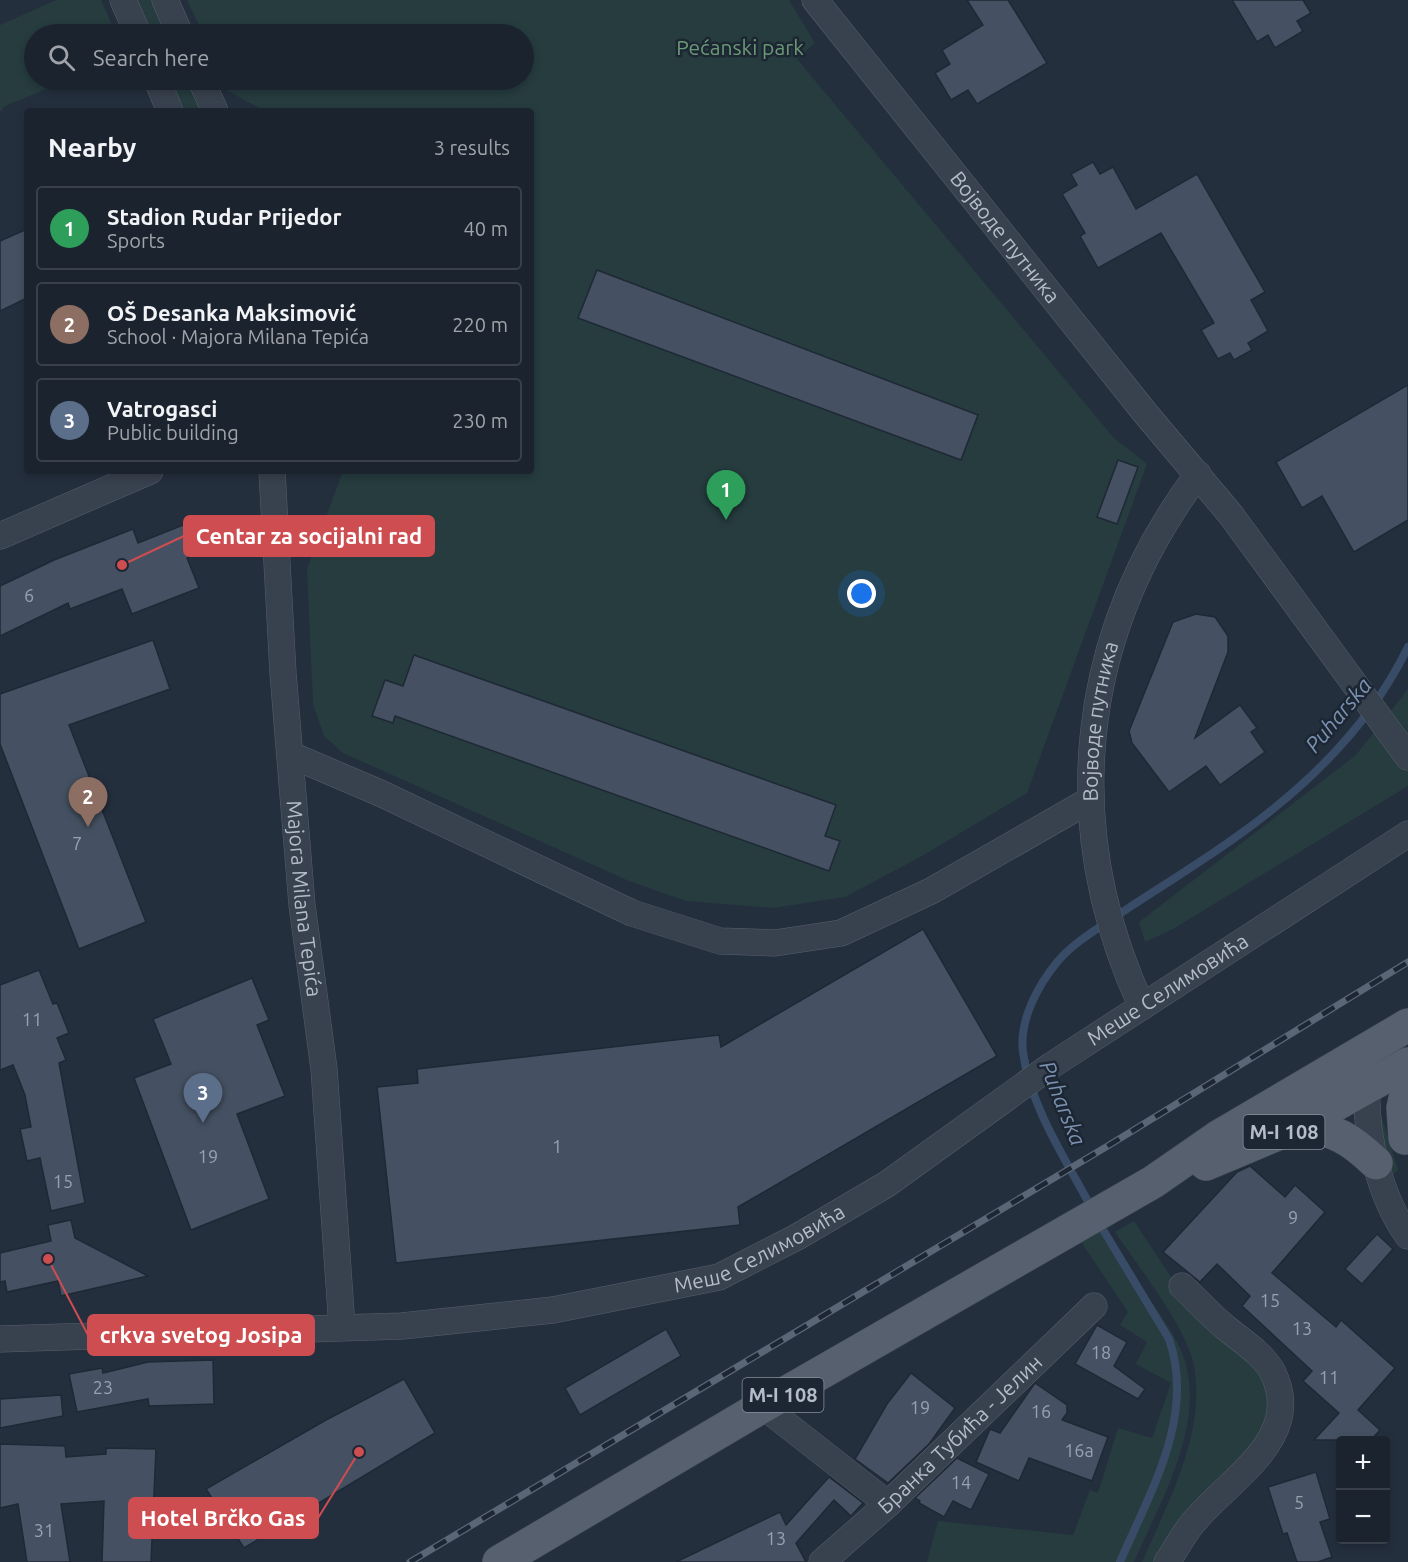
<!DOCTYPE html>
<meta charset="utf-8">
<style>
body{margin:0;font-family:Ubuntu,sans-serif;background:#282f3a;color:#f1f3f6}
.controls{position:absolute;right:18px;bottom:18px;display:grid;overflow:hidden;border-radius:6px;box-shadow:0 3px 9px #0003}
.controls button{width:54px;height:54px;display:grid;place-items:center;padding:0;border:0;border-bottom:2px solid #39404a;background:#1b232e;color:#f1f3f6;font:30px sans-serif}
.you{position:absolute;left:862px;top:594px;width:21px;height:21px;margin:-15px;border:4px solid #fff;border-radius:50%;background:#1a73e8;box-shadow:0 0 0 9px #1a73e833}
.badge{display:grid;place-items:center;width:39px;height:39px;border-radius:50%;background:#b45309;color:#fff;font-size:20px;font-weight:700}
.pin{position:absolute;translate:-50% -50px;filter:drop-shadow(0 2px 3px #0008)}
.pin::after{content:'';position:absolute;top:32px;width:21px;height:18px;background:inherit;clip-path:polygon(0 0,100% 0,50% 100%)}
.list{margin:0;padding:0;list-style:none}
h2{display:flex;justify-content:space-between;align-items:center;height:78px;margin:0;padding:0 24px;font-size:26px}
h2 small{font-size:20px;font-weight:400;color:#a0a4aa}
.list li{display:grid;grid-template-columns:39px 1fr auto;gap:18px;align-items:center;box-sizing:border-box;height:84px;margin:0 12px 12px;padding:0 12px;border:2px solid #39404a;border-radius:6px}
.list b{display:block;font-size:22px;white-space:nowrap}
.list p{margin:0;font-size:20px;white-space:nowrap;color:#a0a4aa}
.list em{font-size:20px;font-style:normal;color:#a0a4aa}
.icon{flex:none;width:33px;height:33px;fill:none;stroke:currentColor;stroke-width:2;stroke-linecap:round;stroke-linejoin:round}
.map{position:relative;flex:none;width:1408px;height:1562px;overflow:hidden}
.search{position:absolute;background:#1b232e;box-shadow:0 3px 9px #0003;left:24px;top:24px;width:510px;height:66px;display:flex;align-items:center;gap:15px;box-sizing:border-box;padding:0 21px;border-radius:33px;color:#a0a4aa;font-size:22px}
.panel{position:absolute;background:#1b232e;box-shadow:0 3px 9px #0003;left:24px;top:108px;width:510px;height:366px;border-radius:6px}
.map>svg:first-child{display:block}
</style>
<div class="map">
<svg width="1408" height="1562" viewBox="0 0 1408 1562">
<rect width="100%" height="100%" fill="#242f3e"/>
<g fill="#263c3f">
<polygon points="56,0 101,0 116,34 34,34 34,80 68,80 5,106 0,112 0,25"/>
<polygon points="136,0 155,0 170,34 151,34"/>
<polygon points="187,0 789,0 815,43 797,59 1114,438 1147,464 1027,793 922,856 845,897 773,908 686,901 629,881 343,753 324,736 313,704 307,569 343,471 531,471 531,111 265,111 228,91 223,80 524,80 524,34 203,34"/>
<polygon points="171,80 190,80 204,111 185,111"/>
<polygon points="1408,689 1408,786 1173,929 1145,942 1139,922 1356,755"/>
<polygon points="1377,1109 1381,1115 1398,1170 1394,1174 1390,1171"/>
<path d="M1134,1221L1196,1315L1216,1337L1263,1372L1279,1411L1172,1562H1142C1168,1502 1206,1434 1194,1366C1187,1328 1138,1266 1115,1232Z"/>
<path d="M1106,1227C1117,1247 1128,1267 1141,1286C1154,1307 1170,1326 1180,1348C1211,1417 1161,1500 1134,1562H927L938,1521L1073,1535L1090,1490L1098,1493L1118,1428L1152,1438L1171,1383L1136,1364L1147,1342L1120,1325L1128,1312L1081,1242Z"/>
</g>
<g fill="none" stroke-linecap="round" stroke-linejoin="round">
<g stroke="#394c67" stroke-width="8">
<path d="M1092,1209C1067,1161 1030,1107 1023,1052C1019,1020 1038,985 1058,961C1076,940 1104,925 1127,909C1176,877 1227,846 1273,809C1328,765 1377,711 1408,647"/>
<path d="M1099,1223L1169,1339C1196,1416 1150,1492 1120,1562"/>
</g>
</g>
<g fill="#455162" stroke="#1f2835" stroke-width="1.5">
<polygon points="967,0 1008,0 1047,63 977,104 968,90 951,100 935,73 950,64 942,50 983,25"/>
<polygon points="1232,0 1303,0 1311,13 1297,21 1303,31 1275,48 1268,35 1257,42"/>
<polygon points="1093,162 1100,174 1113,167 1136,209 1197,174 1265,292 1251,300 1268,331 1248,343 1252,350 1234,360 1230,353 1218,359 1201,330 1214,323 1161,233 1098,268 1080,236 1085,233 1062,194 1077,185 1071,174"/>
<polygon points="27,229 27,298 0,311 0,241"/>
<polygon points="597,270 978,415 961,460 578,318"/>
<polygon points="1408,385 1408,520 1354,552 1322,496 1302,508 1276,462"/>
<polygon points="1118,460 1138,467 1117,524 1097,517"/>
<polygon points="203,517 215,547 187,558 199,588 132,614 122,589 70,609 68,603 0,636 0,586 54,560 133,529 138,543"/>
<polygon points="1196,614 1215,617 1228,636 1228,652 1195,738 1240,705 1257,728 1251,732 1265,752 1220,785 1206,766 1169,792 1132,743 1129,731 1173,622"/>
<polygon points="153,640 170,689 69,725 146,922 79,949 0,744 0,694"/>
<polygon points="414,655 836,805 825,836 840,841 829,871 395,716 393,723 372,716 385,680 403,686"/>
<polygon points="923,929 997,1056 738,1207 740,1225 396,1263 377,1087 418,1083 417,1069 719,1035 721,1047"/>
<polygon points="39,970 53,1004 57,1003 69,1033 57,1038 66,1060 59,1063 85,1203 51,1211 40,1158 27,1161 20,1129 31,1127 25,1095 13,1065 0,1070 0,985"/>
<polygon points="252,978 269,1020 257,1025 285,1096 237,1114 269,1199 191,1230 134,1078 171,1064 153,1019"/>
<polygon points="1250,1166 1285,1197 1295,1185 1325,1212 1272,1273 1336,1327 1341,1320 1395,1368 1358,1410 1380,1430 1371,1440 1314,1440 1339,1413 1303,1381 1312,1371 1242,1306 1250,1296 1217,1264 1200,1282 1163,1252 1237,1172"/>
<polygon points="71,1220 75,1238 148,1276 61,1296 58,1281 7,1292 5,1281 0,1282 0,1253 51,1241 48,1225"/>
<polygon points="1377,1234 1393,1249 1362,1284 1345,1269"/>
<polygon points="1097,1325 1127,1342 1114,1366 1145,1389 1138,1399 1075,1364"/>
<polygon points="666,1329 681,1356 580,1415 565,1388"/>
<polygon points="213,1360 214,1404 149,1406 148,1399 77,1412 69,1374 102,1368 103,1373 148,1362"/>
<polygon points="911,1373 955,1408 929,1444 888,1483 855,1459 887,1404"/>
<polygon points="404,1379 435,1433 244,1548 206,1489 326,1420"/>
<polygon points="1035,1383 1067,1405 1067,1413 1062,1420 1108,1437 1092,1481 1029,1458 1019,1481 976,1462 990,1429 1000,1433"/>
<polygon points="61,1395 63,1416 0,1428 0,1399"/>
<polygon points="0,1444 65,1446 66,1457 106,1454 106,1448 156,1449 151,1562 102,1562 104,1501 61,1504 70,1562 27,1562 18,1504 0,1508"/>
<polygon points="957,1458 989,1474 971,1510 953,1501 944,1517 919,1503 920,1501 915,1498"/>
<polygon points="1316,1472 1330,1519 1320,1522 1332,1557 1318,1562 1297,1562 1287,1533 1283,1534 1268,1487"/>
<polygon points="829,1477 863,1503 851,1516 834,1500 796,1543 806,1562 676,1562 780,1512 786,1525"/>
</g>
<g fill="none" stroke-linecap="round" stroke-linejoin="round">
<g stroke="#565f6c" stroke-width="27">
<g id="minor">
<polyline points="123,0 138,34"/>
<polyline points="165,0 180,34"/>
<path id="s1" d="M815,0L1146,414L1231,515L1408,757"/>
<polyline points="157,80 170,111"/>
<polyline points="201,80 215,111"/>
<path id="s2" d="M272,471L283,673L302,905L324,1069L342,1327"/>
<polyline points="0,536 150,471"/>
<polyline points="291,755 380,793 632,913 720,941 775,943 841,933 931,891 1090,800"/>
<path id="s3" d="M1142,1007C1058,825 1078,635 1198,474"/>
<path d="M1367,1088C1365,1135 1380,1198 1408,1236"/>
<path id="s4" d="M0,1339L402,1326L553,1310L719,1277L797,1237L887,1184L1052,1065L1408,834"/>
<polyline points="763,1406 888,1504"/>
<path id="s5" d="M822,1562L888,1504L1094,1306"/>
<path d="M1167,1562C1176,1549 1183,1535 1192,1524C1227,1480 1307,1438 1272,1371C1262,1353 1240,1340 1225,1327C1210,1315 1197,1300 1182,1286"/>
</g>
</g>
<g stroke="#414a57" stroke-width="34">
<g id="major">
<path d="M1299,1125C1335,1130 1350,1138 1376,1163"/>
<polyline points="1405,1138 1403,1108 1408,1085"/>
<polyline points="1206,1164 1299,1125 1408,1064"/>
<polyline points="499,1562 763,1406 1153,1182 1218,1137 1408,1025"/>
</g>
</g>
<use href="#minor" stroke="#38414e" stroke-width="26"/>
<use href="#major" stroke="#56606e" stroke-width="33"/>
<g stroke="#5a6575" stroke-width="7">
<polyline id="rail" points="410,1562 1106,1147 1408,962"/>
</g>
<use href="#rail" stroke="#1d2633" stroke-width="4.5" stroke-dasharray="14" stroke-linecap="butt"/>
</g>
<g text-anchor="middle" stroke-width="5" stroke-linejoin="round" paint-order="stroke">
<g font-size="18" fill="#98a1af">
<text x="29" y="602">6</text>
<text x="77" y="850">7</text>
<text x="32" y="1026">11</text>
<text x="557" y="1153">1</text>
<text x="208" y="1163">19</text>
<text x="63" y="1188">15</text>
<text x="1293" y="1224">9</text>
<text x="1270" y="1307">15</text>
<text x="1302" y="1335">13</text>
<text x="1101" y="1359">18</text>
<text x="1329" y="1384">11</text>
<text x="103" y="1394">23</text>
<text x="920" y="1414">19</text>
<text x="1041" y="1418">16</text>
<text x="1079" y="1457">16a</text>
<text x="961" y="1489">14</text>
<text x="1299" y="1509">5</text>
<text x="44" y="1537">31</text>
<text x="776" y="1545">13</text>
</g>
<g fill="#1d2633" stroke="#878f9c" stroke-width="1.5">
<rect x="1243.5" y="1115" width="81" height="34" rx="4.5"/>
<rect x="742.5" y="1378" width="81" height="34" rx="4.5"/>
</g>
<g font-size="20" font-weight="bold" fill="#b4bcc9">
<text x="1284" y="1139">M-I 108</text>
<text x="783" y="1402">M-I 108</text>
</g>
<g font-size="21" fill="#6b9a76" stroke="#1d2633">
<text x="740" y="55">Pećanski park</text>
</g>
<g font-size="21" fill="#b4bcc9" stroke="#1d2633">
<text dy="7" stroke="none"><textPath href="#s1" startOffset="304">Војводе путника</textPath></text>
<text dy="7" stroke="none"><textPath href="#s3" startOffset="294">Војводе путника</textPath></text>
<text dy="7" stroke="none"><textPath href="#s2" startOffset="429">Majora Milana Tepića</textPath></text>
<text dy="7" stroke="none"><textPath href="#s4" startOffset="1257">Меше Селимовића</textPath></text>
<text dy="7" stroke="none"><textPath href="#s4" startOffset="771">Меше Селимовића</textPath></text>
<text dy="7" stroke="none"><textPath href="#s5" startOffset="188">Бранка Тубића - Јелин</textPath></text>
</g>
<g font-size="22" font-style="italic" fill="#7c92b1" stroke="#1d2633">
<text transform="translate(1338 715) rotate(-50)" y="8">Puharska</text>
<text transform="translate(1063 1103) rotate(68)" y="8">Puharska</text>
</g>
</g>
<path fill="none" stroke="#ce4d50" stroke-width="2" d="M122 565L184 536M48 1259L88 1335M359 1452L318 1518"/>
<g fill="#ce4d50" stroke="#1d2633" stroke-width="2">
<circle cx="122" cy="565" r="6"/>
<circle cx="48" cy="1259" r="6"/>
<circle cx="359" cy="1452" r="6"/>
</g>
<g fill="#ce4d50" stroke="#ce4d50" stroke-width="2">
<rect x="184" y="516" width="250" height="40" rx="6"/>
<rect x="88" y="1315" width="226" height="40" rx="6"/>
<rect x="129" y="1498" width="189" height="40" rx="6"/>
</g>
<g font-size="22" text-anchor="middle" font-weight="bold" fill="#fff">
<text x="309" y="544">Centar za socijalni rad</text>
<text x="201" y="1343">crkva svetog Josipa</text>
<text x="223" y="1526">Hotel Brčko Gas</text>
</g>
</svg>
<div class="controls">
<button>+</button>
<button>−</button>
</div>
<div class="you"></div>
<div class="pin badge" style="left:726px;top:520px;background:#2e9e5b">1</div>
<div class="pin badge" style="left:88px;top:827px;background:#8d6e63">2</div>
<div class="pin badge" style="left:203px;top:1123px;background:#5c6f8a">3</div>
<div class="search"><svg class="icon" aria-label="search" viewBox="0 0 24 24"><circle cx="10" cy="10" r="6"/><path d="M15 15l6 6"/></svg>Search here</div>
<section class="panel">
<h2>Nearby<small>3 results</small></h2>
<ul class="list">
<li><span class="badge" style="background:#2e9e5b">1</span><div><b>Stadion Rudar Prijedor</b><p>Sports</p></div><em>40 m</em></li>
<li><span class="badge" style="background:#8d6e63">2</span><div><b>OŠ Desanka Maksimović</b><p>School · Majora Milana Tepića</p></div><em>220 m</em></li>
<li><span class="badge" style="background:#5c6f8a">3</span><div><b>Vatrogasci</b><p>Public building</p></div><em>230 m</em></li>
</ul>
</section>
</div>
